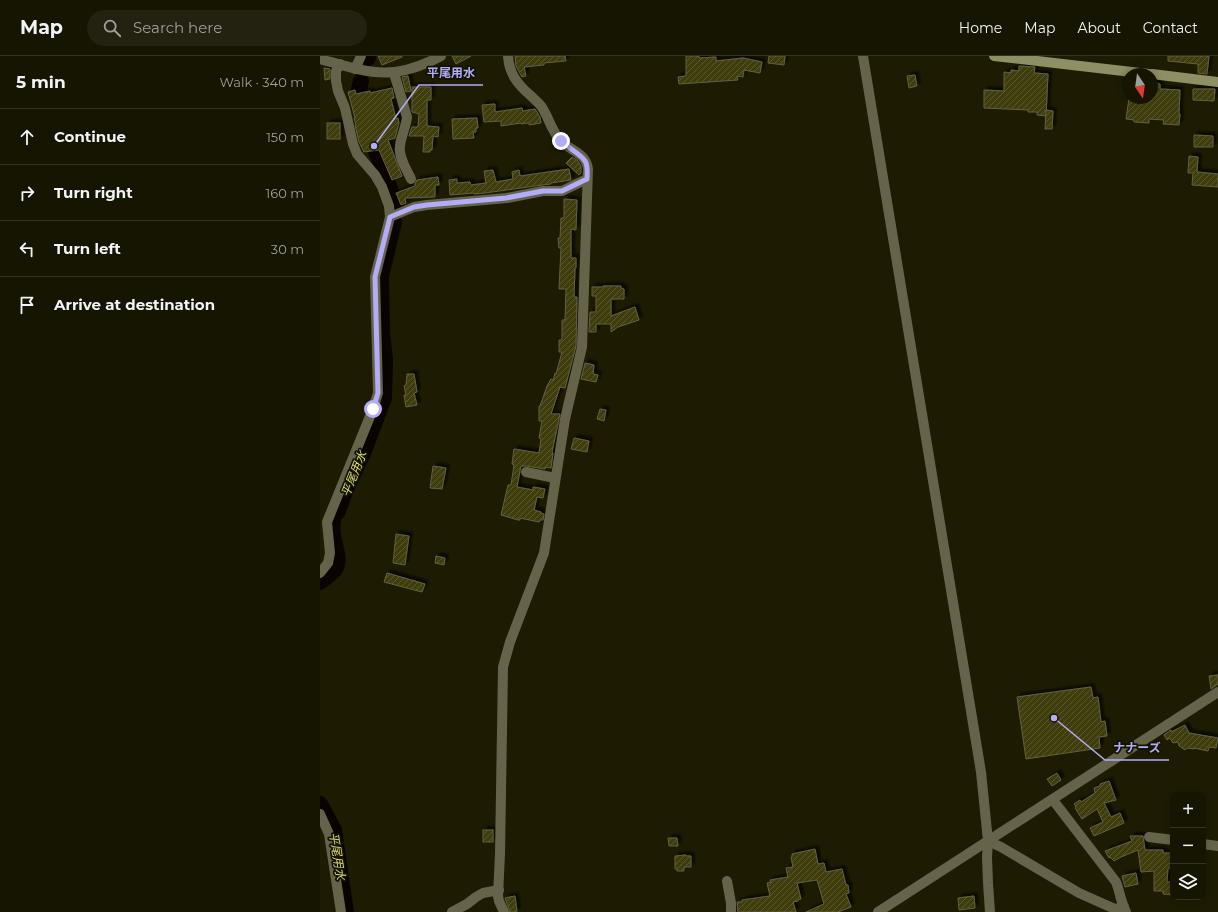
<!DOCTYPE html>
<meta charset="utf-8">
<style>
body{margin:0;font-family:Montserrat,"Noto Sans JP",sans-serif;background:#232211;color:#f1f3f6}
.controls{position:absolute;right:12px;bottom:12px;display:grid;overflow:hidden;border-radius:8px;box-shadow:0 2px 6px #0003}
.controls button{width:36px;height:36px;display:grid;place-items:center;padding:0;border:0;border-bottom:1px solid #353424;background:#161502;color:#f1f3f6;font:20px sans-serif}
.compass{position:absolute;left:802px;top:12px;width:36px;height:36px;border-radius:50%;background:#161502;box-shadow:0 2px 6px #0003;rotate:167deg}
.stop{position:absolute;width:12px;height:12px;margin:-9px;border:3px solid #b3adf9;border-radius:50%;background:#fff}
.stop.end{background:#b3adf9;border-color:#fff;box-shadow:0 1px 4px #0008}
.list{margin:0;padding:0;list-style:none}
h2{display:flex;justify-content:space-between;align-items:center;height:52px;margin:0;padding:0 16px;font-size:17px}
h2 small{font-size:13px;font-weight:400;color:#9e9f99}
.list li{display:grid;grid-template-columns:26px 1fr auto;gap:12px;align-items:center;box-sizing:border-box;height:56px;padding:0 16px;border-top:1px solid #353424}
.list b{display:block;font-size:15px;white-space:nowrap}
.list em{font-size:13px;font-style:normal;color:#9e9f99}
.icon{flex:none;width:22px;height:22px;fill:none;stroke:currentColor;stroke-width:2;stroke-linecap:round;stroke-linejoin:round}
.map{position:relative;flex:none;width:898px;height:856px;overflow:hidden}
header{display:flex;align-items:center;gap:24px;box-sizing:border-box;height:56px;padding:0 20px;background:#161502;border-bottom:1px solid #353424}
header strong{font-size:19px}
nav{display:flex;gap:22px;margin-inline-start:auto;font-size:14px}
.search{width:280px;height:36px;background:#232211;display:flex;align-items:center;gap:10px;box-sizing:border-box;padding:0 14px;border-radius:22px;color:#9e9f99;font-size:15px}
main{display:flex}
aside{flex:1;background:#161502}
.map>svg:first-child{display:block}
</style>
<header>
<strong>Map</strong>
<div class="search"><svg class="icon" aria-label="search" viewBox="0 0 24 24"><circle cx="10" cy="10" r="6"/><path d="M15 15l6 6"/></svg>Search here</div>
<nav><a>Home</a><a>Map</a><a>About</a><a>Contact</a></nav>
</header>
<main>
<aside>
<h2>5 min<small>Walk · 340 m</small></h2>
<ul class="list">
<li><svg class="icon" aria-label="ahead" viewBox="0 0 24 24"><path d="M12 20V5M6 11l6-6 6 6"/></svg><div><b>Continue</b></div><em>150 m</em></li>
<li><svg class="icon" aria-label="right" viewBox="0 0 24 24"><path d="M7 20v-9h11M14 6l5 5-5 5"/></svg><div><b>Turn right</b></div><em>160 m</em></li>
<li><svg class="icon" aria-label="left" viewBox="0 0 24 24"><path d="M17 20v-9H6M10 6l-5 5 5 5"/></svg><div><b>Turn left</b></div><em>30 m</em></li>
<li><svg class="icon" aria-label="arrive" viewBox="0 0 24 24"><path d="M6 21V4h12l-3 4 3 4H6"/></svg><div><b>Arrive at destination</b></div></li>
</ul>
</aside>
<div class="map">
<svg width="898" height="856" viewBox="0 0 898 856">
<defs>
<pattern id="building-hatch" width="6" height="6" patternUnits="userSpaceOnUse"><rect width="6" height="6" fill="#3f3d0a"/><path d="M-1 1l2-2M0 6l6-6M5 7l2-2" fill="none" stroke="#5a592d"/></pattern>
<filter id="shadow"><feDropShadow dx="3.5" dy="-3.5" stdDeviation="1" flood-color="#0009"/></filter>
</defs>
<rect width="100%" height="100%" fill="#1d1c03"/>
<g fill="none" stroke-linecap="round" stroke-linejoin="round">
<g stroke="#090400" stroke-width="16">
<polyline points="48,2 48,0"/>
<polyline points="41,25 39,34 47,58 54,90 77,151"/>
<polyline points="17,457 26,433 44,395 64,342 65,304 62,277 61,220 74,166"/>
<path d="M0,526C5,522 12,518 15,513C23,501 9,481 13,466"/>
<polyline points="0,748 14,774 26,856"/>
</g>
</g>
<g fill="url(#building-hatch)" stroke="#616145" filter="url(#shadow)">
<polygon points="58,0 82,0 82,1 62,9"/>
<polygon points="132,0 151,0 136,8"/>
<polygon points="195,0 245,0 246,5 224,7 224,9 204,11 206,20 202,21 196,10"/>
<polygon points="366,0 379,0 379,2 396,1 396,5 423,2 442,6 440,17 424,14 423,21 417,20 418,24 359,28 358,21 366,20"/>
<polygon points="449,0 465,0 464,9 448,7"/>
<polygon points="848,0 889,0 887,18 878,17 878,8 848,5"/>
<polygon points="699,10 715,11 714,17 728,18 726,60 717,59 717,56 708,56 708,54 664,52 664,34 684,35 684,16 691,17 691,14 699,15"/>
<polygon points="4,12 10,13 10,23 5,24"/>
<polygon points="595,19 597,30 589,32 587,20"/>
<polygon points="88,20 91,35 86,36 82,21"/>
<polygon points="832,27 840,28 840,33 860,34 859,58 860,58 859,69 843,68 844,64 829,63 829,67 814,66 814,64 806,63 809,42 832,42"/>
<polygon points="92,31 111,31 111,44 107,44 107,70 119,71 118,81 113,80 112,94 110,94 110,96 103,96 104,80 89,80 92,71 98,71 99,58 92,56"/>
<polygon points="72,32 74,42 71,43 76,63 78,62 79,67 75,82 68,84 82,120 72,124 59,94 44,96 39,86 35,69 36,69 34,62 35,62 28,36 35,34 36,38 50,35 50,37"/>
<polygon points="873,33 895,33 894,45 873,44"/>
<polygon points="175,48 175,56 202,52 203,55 215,53 220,61 221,67 209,69 209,67 201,68 201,67 181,70 181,65 164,66 162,49"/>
<polygon points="726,54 733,55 732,73 725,73"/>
<polygon points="157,62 158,72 156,72 156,76 153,76 154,82 133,83 132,63"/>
<rect x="7" y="67" width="13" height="16"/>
<polygon points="874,79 893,80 893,91 874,91"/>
<polygon points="869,100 878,101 877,116 898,118 898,131 872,129 873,117 868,117"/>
<polygon points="252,101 257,104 261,110 261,117 259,119 246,107"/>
<polygon points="249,113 251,124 231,127 231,128 222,129 165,137 154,138 154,137 130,139 129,124 137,123 137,127 150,126 151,129 166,127 164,115 173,114 176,126 193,123 192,116 199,114 200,120"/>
<polygon points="118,121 119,129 115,129 115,141 85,142 86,147 81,149 76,137 95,130 95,128 97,124"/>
<polygon points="244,143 257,144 256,174 251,173 251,202 256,202 256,212 255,212 254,241 257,241 256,290 245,332 240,331 231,358 240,358 232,396 233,397 231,412 226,411 225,413 207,410 201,410 200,415 197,431 213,434 213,431 225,433 223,442 217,441 214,454 221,456 221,457 224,458 223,464 220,464 219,466 200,462 200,464 198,464 181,459 188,429 191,429 194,409 192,408 194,393 219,397 221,383 219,382 222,365 219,365 219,350 220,350 227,330 231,323 233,324 235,317 236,318 242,296 239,296 239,284 242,284 242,264 245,264 246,233 239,233 241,192 239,192 238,182 240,182 241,162 244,162"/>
<polygon points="283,230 301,230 301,232 304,233 304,243 291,243 291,260 315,251 319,264 298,271 291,276 291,268 276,268 276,276 269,276 270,256 276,256 276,240 272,240 272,231 283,231"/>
<polygon points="265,307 274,309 273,318 278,319 276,326 261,323"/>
<polygon points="87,318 94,318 97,336 94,337 97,349 86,351 84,339 86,339 84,330 86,329"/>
<polygon points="280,353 286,354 284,365 277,363"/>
<polygon points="254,382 269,385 267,396 251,393"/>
<polygon points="113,410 126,412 122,433 110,432"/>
<polygon points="76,478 89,480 85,509 73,507"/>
<polygon points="116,500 125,502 124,509 115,507"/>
<polygon points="67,517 105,528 102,536 64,526"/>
<polygon points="898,619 898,628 891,633 889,620"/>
<polygon points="771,631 773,642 778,641 781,666 785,665 787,680 779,681 780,692 706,703 697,641"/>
<polygon points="865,669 869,677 898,682 896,692 889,691 888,695 874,692 874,693 867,692 865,694 859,690 858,686 853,687 850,682 847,684 844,679 851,674 851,676"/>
<polygon points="737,717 741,724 732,730 727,723"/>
<polygon points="789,725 796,744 784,747 791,761 800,757 804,767 774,780 770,772 783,766 777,753 762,763 755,752 756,751 754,748 760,744 761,746 775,737 774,732 780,730 780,728"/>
<rect x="163" y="774" width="10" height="12"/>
<polygon points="810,780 823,780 825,794 843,794 843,797 853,797 852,812 848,812 847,826 852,826 853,839 843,838 843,835 834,835 834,815 821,816 818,794 801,801 794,805 790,801 789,802 785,795 812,785"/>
<polygon points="348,782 357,782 358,790 349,790"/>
<polygon points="495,793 498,808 504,807 506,816 522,813 526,829 528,829 529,837 526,838 531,851 518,856 486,856 504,848 497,824 477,827 481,843 478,844 478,845 473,846 476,856 418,856 417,846 422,846 422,844 450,840 447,827 451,826 450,824 468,821 466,812 473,811 471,801 472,801 472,798"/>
<polygon points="366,799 366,800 371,800 371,811 364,811 364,815 357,815 357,813 355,813 355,800"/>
<polygon points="816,817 818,828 805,831 802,820"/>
<polygon points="195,840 197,856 190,856 185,842"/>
<polygon points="654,840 655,852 639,854 638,842"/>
</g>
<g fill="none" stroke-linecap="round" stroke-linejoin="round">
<g stroke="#65644b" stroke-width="10">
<path d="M0,3C50,17 72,26 121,0"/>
<polyline points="35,13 41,0"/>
<path d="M74,17L87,61C86,71 81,80 80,90C78,101 87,114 91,123"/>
<polyline points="70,161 94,151 107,149 187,142 223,135 242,135 267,123"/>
<polyline points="206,416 235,422"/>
<polyline points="0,517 8,507 10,497 7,466 53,353 58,337 55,221 70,161 69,150 62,131 55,119 37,98 33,88 25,52 18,35 16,25 16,15 20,8"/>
<path d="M733,744L796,826C800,836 801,847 806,856"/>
<polyline points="0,758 9,778 21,856"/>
<polyline points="829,781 853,784"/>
<polyline points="668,785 681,791 759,837 795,853 804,851"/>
<polyline points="883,788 898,790"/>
<polyline points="407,825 411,847 411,856"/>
<polyline points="132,856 147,848 156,841 163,837 179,834"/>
<path d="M184,856L179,845L178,840L180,798L183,611L190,586L224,497L245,363L262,291L268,113C266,97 251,95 241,85C231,75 229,61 221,50C218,46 214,43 210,39C197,28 189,17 188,0"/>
<polyline points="558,856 898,636"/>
</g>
<polyline stroke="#65644b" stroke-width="10" points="543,0 661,716 668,785 667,801 668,827 670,856"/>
<g stroke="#8f8f65" stroke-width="10">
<polyline points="674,0 829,18"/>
<polyline points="832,18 898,26"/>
</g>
</g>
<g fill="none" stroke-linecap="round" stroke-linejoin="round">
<path stroke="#b3adf9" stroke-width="5" d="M53,353L58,337L55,221L70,161L94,151L107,149L186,142L223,135H242L267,123C268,107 267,104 254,95C250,92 246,88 241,85"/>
</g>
<g text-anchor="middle" stroke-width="3.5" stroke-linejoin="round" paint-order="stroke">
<g font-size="12" font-style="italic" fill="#d7d578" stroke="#141300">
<text transform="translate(34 418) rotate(-68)" y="4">平尾用水</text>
<text transform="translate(17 800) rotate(81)" y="4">平尾用水</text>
</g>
</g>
<path fill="none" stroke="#b3adf9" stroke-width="1.5" d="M54 90L99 29H163M734 662L785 704H849"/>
<g fill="#b3adf9" stroke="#141300" stroke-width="1.5">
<circle cx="54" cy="90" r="4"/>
<circle cx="734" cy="662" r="4"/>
</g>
<g font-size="12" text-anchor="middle" font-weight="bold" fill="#b3adf9" stroke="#141300" stroke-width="3.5" stroke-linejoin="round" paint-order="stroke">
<text x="131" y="21">平尾用水</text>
<text x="817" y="696">ナナーズ</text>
</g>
</svg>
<div class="controls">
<button>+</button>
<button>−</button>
<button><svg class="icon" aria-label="layers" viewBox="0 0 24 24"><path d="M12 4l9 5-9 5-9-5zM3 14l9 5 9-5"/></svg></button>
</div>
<svg class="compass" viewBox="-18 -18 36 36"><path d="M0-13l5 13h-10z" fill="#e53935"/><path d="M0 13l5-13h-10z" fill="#9e9f99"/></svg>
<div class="stop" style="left:53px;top:353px"></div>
<div class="stop end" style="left:241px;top:85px"></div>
</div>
</main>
